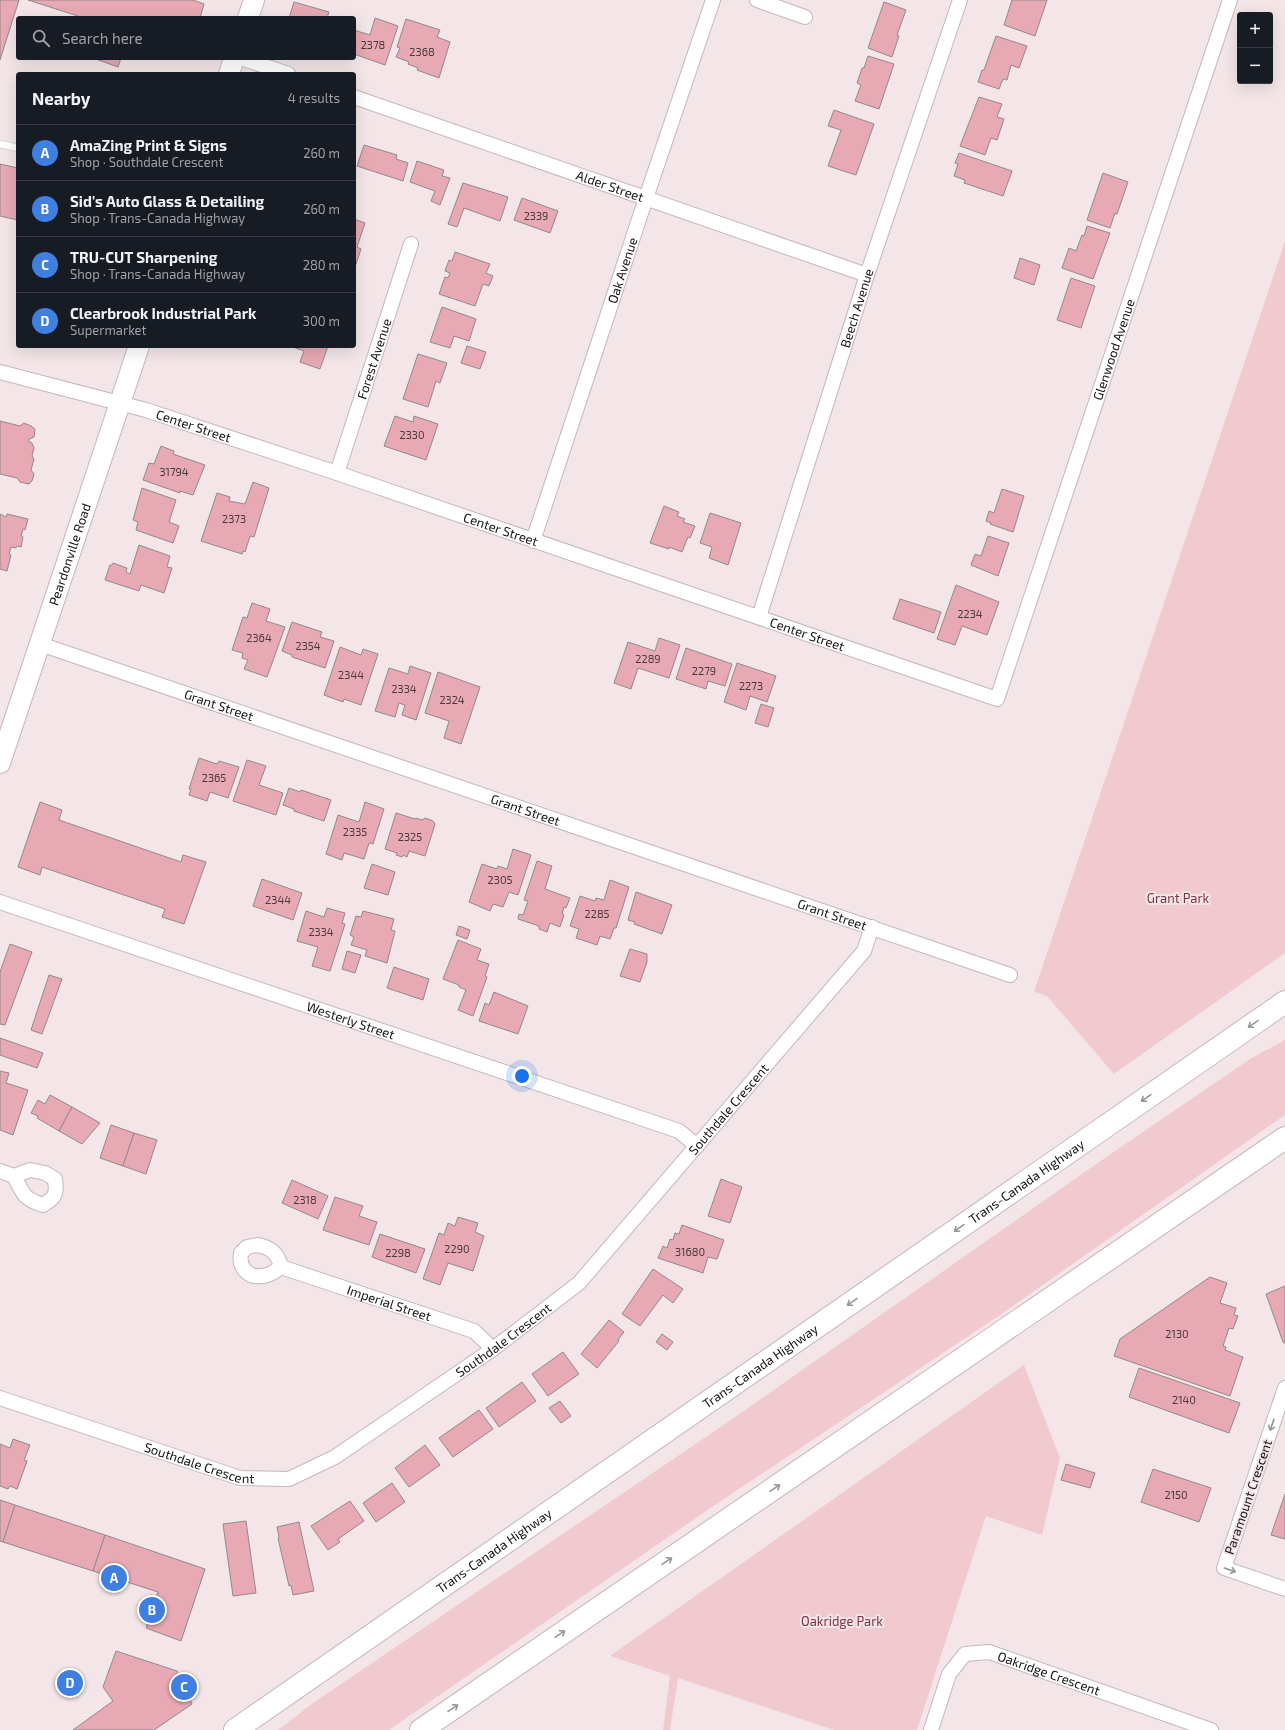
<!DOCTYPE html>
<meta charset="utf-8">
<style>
body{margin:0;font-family:"Exo 2",sans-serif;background:#20242c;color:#f1f3f6}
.controls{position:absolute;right:12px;top:12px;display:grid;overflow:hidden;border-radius:4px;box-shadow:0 4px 16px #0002}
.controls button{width:36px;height:36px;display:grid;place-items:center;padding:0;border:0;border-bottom:1px solid #363941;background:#171b24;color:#f1f3f6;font:20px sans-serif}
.you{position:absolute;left:522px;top:1076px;width:14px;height:14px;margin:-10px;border:3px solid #fff;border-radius:50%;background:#1a73e8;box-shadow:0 0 0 6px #1a73e833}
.badge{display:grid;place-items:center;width:26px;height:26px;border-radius:50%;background:#0e75a1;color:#fff;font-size:13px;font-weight:700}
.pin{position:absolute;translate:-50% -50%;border:2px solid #fff;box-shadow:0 1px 4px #0006}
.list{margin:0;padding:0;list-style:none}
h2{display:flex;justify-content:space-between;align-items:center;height:52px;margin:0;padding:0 16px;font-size:17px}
h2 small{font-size:13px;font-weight:400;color:#9ea1a6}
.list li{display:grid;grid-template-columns:26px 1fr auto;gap:12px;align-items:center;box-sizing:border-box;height:56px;padding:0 16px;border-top:1px solid #363941}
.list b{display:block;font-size:15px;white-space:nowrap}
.list p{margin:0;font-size:13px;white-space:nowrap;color:#9ea1a6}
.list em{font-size:13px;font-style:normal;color:#9ea1a6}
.icon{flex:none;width:22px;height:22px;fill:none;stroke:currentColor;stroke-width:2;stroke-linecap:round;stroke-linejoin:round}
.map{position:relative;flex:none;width:1285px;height:1730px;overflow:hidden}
.search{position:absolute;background:#171b24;box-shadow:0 4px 16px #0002;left:16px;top:16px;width:340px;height:44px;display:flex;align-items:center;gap:10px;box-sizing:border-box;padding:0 14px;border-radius:4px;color:#9ea1a6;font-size:15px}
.panel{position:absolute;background:#171b24;box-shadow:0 4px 16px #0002;left:16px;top:72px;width:340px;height:276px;border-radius:4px}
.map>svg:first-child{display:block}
</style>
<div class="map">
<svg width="1285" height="1730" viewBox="0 0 1285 1730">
<rect width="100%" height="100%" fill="#f4e6e8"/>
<g fill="#f1cad0">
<polygon points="1285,241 1285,953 1114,1074 1047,996 1034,992"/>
<polygon points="1285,1040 1285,1115 1000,1315 709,1509 389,1730 278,1730 313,1703 728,1422 1099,1162 1250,1059"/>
<polygon points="1024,1365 1060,1458 1042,1535 986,1516 917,1730 834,1730 678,1678 670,1730 663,1730 670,1676 610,1656"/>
</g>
<g fill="#e7a9b3" stroke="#94888a">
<polygon points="0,0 19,0 0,60"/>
<polygon points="28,0 193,0 204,4 200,18 84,18"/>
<polygon points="1012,0 1047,0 1035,36 1004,25"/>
<polygon points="294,2 329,12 327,18 289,18"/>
<polygon points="884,2 906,10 897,35 899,36 892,57 868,48"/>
<polygon points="375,18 398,26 385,65 354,54 354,30 370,35"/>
<polygon points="406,19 440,30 437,37 450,42 439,78 417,70 418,68 408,64 409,62 396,57 400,48 397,47"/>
<polygon points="996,36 1027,46 1019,68 1011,65 1007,80 1003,79 999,89 978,82 982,70 984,70"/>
<polygon points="868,56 894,64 879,109 855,101 861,85 857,83 862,68 864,68"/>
<polygon points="93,58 121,58 118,67"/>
<polygon points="979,97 1002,104 997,117 1004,119 997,140 991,138 985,155 960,146"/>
<polygon points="834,110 874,124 856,175 828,166 841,130 828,126"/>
<polygon points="364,145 397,155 396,159 408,163 403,181 357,166"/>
<polygon points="959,153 1012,171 1003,196 964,183 965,180 954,176 958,164 955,163"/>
<polygon points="417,161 444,170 442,176 450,178 440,205 431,201 435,191 410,182"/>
<polygon points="0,164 18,168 18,220 0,216"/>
<polygon points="1103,173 1128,182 1117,214 1115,213 1110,228 1087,220"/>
<polygon points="463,183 508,197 500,221 464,208 457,227 448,224"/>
<polygon points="522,198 558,211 550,233 514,220"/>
<polygon points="354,219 365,223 357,247 361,249 355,267"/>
<polygon points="1087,226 1110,233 1093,279 1062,268 1069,248 1076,251 1082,235 1084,236"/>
<polygon points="455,252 490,264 486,273 493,276 489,286 483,284 475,306 439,294 445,277 448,278 450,273 445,271 449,260 452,261"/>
<polygon points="1020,258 1040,265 1034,285 1014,278"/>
<polygon points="1071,278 1095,286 1081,328 1057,320"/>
<polygon points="442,307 476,319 469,341 454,336 450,348 430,342"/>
<polygon points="290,346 328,346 320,369 300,362 304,351"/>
<polygon points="467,346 486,352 480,369 461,363"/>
<polygon points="418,354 447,363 440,383 436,381 428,407 403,399"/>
<polygon points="395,416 413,422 414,416 438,424 426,460 384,446"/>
<polygon points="0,421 20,426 24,423 31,426 35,429 34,437 29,439 29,442 32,443 34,448 32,456 34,459 31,470 34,474 32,481 29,484 20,482 17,478 0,474"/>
<polygon points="161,446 174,451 173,454 205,465 193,495 180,491 180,493 143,480 149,463 154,464"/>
<polygon points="253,482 269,488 254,537 250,536 245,552 243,551 242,554 201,541 217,493 230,497 229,501 245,504"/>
<polygon points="142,488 176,500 169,522 179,526 173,543 136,530 138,522 133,520"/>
<polygon points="1002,489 1024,496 1013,532 990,524 991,523 986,521 989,511 994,513"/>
<polygon points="664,506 679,512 677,516 685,519 683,522 695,526 690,538 688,537 682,552 669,547 669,549 650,543"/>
<polygon points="710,513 741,523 728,565 709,558 712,547 700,543"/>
<polygon points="0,514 6,517 7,514 28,519 25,530 23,529 21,536 23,537 21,547 17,546 16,548 11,547 9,554 11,555 7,571 0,569"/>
<polygon points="988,536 1009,543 998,576 971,565 975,554 981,556"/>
<polygon points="139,545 170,556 167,567 172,568 164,593 141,585 139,591 105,580 110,565 112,565 113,563 127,568 126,572 130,574"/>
<polygon points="956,585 999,602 987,635 962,626 955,645 937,639"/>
<polygon points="900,599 941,612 934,633 893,619"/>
<polygon points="252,603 270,609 266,621 285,627 267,677 244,669 248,660 242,658 243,653 232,650 243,617 247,618"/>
<polygon points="292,622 322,632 320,637 334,641 325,668 292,657 292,655 282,651"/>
<polygon points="659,638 680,645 669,678 638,668 631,689 614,683 628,642 655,651"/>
<polygon points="340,647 361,655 363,649 378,654 361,705 344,699 343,702 324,695"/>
<polygon points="686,648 732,664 725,686 708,681 706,689 676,679"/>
<polygon points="737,663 776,676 767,702 750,696 746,710 724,702"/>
<polygon points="410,666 431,673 416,720 402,715 405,705 399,703 395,717 375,711 389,668 408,674"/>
<polygon points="438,672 480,687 461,744 444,738 449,721 425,713"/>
<polygon points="761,704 774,708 768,727 755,723"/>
<polygon points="199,758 217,764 219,761 239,767 228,798 210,792 207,801 189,795 191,789 189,789"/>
<polygon points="247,760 266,766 259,785 283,793 276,815 233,801"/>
<polygon points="289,788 300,792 301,790 331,800 324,821 294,811 294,809 283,805"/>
<polygon points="40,802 62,810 59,820 181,862 183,855 206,862 184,924 162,917 165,909 42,867 40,875 18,867"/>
<polygon points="365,802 384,809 373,844 369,843 364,859 344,853 342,860 326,854 338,815 359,822"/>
<polygon points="396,813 415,819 416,818 422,820 425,818 433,821 435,824 425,856 409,851 407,857 403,855 402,857 396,855 397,853 385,849"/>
<polygon points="513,849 531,855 518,895 509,892 503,907 493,904 490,911 469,902 482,864 497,869 498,866 507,869"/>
<polygon points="537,861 552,866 545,889 570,898 566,908 564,907 562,914 564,915 560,927 550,923 547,932 539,929 539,926 518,919 519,914 523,915 528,901 524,900"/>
<polygon points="372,864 395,872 388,895 364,888"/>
<polygon points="262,879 302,893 293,920 253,906"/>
<polygon points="610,880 629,887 616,928 614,928 610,939 600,936 597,945 576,938 579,929 570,926 580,896 595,901 596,898 604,900"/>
<polygon points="636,892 672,905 662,934 634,924 635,922 628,920"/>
<polygon points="327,908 345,913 342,923 345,924 330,971 312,966 318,947 297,941 306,911 324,917"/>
<polygon points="363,911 394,919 391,930 395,931 387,963 365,956 367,950 351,945 354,937 350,935 356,916 361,917"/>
<polygon points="459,926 470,930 467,939 456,935"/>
<polygon points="458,940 481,949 477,960 489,964 485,976 487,977 473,1016 458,1010 466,990 459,987 459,985 443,979"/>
<polygon points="10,944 32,952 5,1025 0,1024 0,972"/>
<polygon points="630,949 647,954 647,962 640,982 620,976"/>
<polygon points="347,951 361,955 355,973 342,969"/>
<polygon points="394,967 429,979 423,1000 387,988"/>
<polygon points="49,975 62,979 42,1034 31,1030"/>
<polygon points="494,992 528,1006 518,1034 479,1021 485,1003 489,1005"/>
<polygon points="0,1038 43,1053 37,1068 0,1055"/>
<polygon points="0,1071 9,1073 6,1083 28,1090 13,1135 0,1130"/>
<polygon points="50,1095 72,1107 59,1131 37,1118 38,1116 31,1113 38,1100 45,1104"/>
<polygon points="72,1107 100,1123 82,1144 59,1131"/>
<polygon points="111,1125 134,1133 123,1166 100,1158"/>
<polygon points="134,1133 157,1140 146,1174 123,1166"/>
<polygon points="721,1179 742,1187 730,1223 708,1216"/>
<polygon points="292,1180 328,1196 318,1219 282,1203"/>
<polygon points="335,1197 363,1206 359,1216 377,1222 369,1245 323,1230"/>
<polygon points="458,1217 478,1223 475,1232 484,1236 473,1271 448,1263 440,1285 423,1279 439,1233 444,1235 448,1223 455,1226"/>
<polygon points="682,1225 724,1240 717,1259 708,1257 703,1273 658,1258 663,1246 667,1248 670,1239 673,1240 675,1233 679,1234"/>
<polygon points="380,1234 425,1249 416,1273 372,1257"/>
<polygon points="653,1269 683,1289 673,1303 663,1295 640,1326 622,1314"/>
<polygon points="1210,1277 1227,1283 1220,1303 1236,1308 1234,1315 1238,1316 1233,1329 1229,1328 1223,1346 1226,1347 1225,1350 1243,1357 1230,1396 1114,1356 1120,1339"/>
<polygon points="1285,1286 1285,1343 1283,1342 1266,1294"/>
<polygon points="609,1320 624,1332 618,1340 619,1341 597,1368 581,1354"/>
<polygon points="662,1334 673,1342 667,1350 656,1342"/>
<polygon points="563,1352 579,1374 548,1396 532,1374"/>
<polygon points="1139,1368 1240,1403 1229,1433 1129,1397"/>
<polygon points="522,1382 536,1401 499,1427 486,1408"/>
<polygon points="560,1401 571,1416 561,1423 549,1408"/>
<polygon points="479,1410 493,1429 453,1457 439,1438"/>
<polygon points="13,1439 30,1445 24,1460 27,1461 17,1489 10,1486 8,1489 0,1486 0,1444 10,1448"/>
<polygon points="425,1445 440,1465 409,1487 395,1468"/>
<polygon points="1066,1464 1095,1473 1090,1488 1061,1480"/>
<polygon points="1153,1469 1211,1488 1199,1522 1141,1502"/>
<polygon points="392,1483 405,1502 376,1522 363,1503"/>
<polygon points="1285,1494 1285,1539 1271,1535"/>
<polygon points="0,1500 15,1505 3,1542 0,1541"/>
<polygon points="350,1501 364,1521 338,1539 340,1542 328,1550 311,1526"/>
<polygon points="15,1505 105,1535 93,1571 3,1542"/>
<polygon points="246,1521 256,1593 233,1596 223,1524"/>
<polygon points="299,1522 314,1591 293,1595 291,1585 289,1586 278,1538 279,1537 277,1527"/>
<polygon points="105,1535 205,1569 181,1641 146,1628 158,1592 93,1571"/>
<polygon points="116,1651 177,1671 192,1704 154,1730 73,1730 113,1701 103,1687"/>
</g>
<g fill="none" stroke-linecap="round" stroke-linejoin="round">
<g stroke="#c4b7b9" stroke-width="8">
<polyline id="service" points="0,144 18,148"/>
</g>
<g stroke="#c4b7b9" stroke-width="16">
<g id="minor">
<polyline points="757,0 805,17"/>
<polyline points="241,58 288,74"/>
<path id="s1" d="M354,97L867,275"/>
<path id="s2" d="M0,372L146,410L337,473L997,699L1230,0"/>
<path id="s3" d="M337,473L411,244"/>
<path id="s4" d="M533,541L646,198L713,0"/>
<path id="s5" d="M759,617L867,275L960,0"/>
<path id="s6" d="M40,644L1010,975"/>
<path id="s7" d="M0,902L679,1131L697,1146"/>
<path d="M0,1171L14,1176L30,1170L45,1173L55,1179C57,1194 56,1197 43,1205C23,1199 23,1193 14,1176"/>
<path d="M257,1245C270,1247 278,1253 281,1267C277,1270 272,1274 267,1275C250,1280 238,1269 241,1253L247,1247Z"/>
<path id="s8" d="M281,1267L474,1331L493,1349"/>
<polyline points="1285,1388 1224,1568 1285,1589"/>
<path id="s9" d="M0,1398L240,1478L289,1479L335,1457L493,1349L579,1283L864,951L872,927"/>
<path id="s10" d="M931,1730L949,1674L965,1654L989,1652L1211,1730"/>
</g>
</g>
<g stroke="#c4b7b9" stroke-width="22">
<g id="secondary">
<polyline points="248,18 254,0"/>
<polyline points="229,74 234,58"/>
<path id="s11" d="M0,763L139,346"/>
</g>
</g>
<g stroke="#c4b7b9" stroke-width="24">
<g id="motorway">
<path id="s12" d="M235,1730L1285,1002"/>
<polyline points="421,1730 1285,1138"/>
</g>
</g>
<use href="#service" stroke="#fff" stroke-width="7"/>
<use href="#minor" stroke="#fff" stroke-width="14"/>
<use href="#secondary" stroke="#fff" stroke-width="20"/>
<use href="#motorway" stroke="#fff" stroke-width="22"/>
</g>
<defs><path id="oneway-shaft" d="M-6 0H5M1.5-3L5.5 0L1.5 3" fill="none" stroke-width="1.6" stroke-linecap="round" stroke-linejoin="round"/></defs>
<g stroke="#969495">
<use href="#oneway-shaft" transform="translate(1253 1024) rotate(145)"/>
<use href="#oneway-shaft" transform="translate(1146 1098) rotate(145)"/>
<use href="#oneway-shaft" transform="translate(959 1228) rotate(145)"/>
<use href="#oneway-shaft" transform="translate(852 1302) rotate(145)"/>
<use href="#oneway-shaft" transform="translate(1272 1425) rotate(109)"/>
<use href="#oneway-shaft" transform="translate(775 1488) rotate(-34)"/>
<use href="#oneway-shaft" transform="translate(667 1561) rotate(-34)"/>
<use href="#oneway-shaft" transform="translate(1230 1570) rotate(19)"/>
<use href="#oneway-shaft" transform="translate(560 1634) rotate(-34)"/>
<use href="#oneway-shaft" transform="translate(453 1708) rotate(-34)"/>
</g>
<g text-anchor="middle" stroke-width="4" stroke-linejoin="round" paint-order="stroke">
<g font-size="11" fill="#4a383b">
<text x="373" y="49">2378</text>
<text x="422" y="56">2368</text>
<text x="536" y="220">2339</text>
<text x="412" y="439">2330</text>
<text x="174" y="476">31794</text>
<text x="234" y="523">2373</text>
<text x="970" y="618">2234</text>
<text x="259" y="642">2364</text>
<text x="308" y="650">2354</text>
<text x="648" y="663">2289</text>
<text x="704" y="675">2279</text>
<text x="351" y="679">2344</text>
<text x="751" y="690">2273</text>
<text x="404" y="693">2334</text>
<text x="452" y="704">2324</text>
<text x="214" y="782">2365</text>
<text x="355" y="836">2335</text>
<text x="410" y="841">2325</text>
<text x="500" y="884">2305</text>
<text x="278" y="904">2344</text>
<text x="597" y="918">2285</text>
<text x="321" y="936">2334</text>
<text x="305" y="1204">2318</text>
<text x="457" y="1253">2290</text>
<text x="690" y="1256">31680</text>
<text x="398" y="1257">2298</text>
<text x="1177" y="1338">2130</text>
<text x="1184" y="1404">2140</text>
<text x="1176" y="1499">2150</text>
</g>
<g font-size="13" fill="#161213" stroke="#f4e6e8">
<text dy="5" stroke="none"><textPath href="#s1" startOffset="271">Alder Street</textPath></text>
<text dy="5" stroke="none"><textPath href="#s4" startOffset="285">Oak Avenue</textPath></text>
<text dy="5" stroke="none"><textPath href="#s5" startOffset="324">Beech Avenue</textPath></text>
<text dy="5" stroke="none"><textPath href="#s2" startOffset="1418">Glenwood Avenue</textPath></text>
<text dy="5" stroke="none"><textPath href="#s3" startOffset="120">Forest Avenue</textPath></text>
<text dy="5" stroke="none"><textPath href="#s2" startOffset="201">Center Street</textPath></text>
<text dy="5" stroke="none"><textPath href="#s2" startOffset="525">Center Street</textPath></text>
<text dy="5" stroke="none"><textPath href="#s11" startOffset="220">Peardonville Road</textPath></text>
<text dy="5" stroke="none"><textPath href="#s2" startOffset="849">Center Street</textPath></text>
<text dy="5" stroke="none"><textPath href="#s6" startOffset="189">Grant Street</textPath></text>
<text dy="5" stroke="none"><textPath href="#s6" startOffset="513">Grant Street</textPath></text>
<text dy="5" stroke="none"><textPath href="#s6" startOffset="837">Grant Street</textPath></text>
<text dy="5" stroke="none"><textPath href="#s7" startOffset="370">Westerly Street</textPath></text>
<text dy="5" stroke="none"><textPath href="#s9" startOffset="882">Southdale Crescent</textPath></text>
<text dy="5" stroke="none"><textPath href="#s12" startOffset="963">Trans-Canada Highway</textPath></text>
<text dy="5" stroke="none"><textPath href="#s8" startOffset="114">Imperial Street</textPath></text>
<text dy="5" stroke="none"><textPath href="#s9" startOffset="558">Southdale Crescent</textPath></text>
<text dy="5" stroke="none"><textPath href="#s12" startOffset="639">Trans-Canada Highway</textPath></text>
<text dy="5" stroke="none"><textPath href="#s9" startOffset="210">Southdale Crescent</textPath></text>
<text transform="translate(1248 1497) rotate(-71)" y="5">Paramount Crescent</text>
<text dy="5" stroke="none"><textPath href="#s12" startOffset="315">Trans-Canada Highway</textPath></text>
<text dy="5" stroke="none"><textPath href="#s10" startOffset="172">Oakridge Crescent</textPath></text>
</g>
<g font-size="13" fill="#7e3445" stroke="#f4e6e8">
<text x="1178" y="903">Grant Park</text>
<text x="842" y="1626">Oakridge Park</text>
</g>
</g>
</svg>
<div class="controls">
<button>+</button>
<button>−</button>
</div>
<div class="you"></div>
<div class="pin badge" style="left:114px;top:1578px;background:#3f7fe0">A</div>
<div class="pin badge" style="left:152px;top:1610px;background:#3f7fe0">B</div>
<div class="pin badge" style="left:184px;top:1687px;background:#3f7fe0">C</div>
<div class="pin badge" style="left:70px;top:1683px;background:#3f7fe0">D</div>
<div class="search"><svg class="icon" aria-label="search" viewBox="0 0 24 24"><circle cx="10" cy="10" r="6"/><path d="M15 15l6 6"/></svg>Search here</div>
<section class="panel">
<h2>Nearby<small>4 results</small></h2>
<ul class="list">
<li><span class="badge" style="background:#3f7fe0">A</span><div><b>AmaZing Print &amp; Signs</b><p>Shop · Southdale Crescent</p></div><em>260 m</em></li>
<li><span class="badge" style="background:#3f7fe0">B</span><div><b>Sid's Auto Glass &amp; Detailing</b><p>Shop · Trans-Canada Highway</p></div><em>260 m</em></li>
<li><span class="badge" style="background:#3f7fe0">C</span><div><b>TRU-CUT Sharpening</b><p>Shop · Trans-Canada Highway</p></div><em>280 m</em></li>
<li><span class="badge" style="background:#3f7fe0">D</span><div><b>Clearbrook Industrial Park</b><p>Supermarket</p></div><em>300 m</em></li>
</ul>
</section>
</div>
